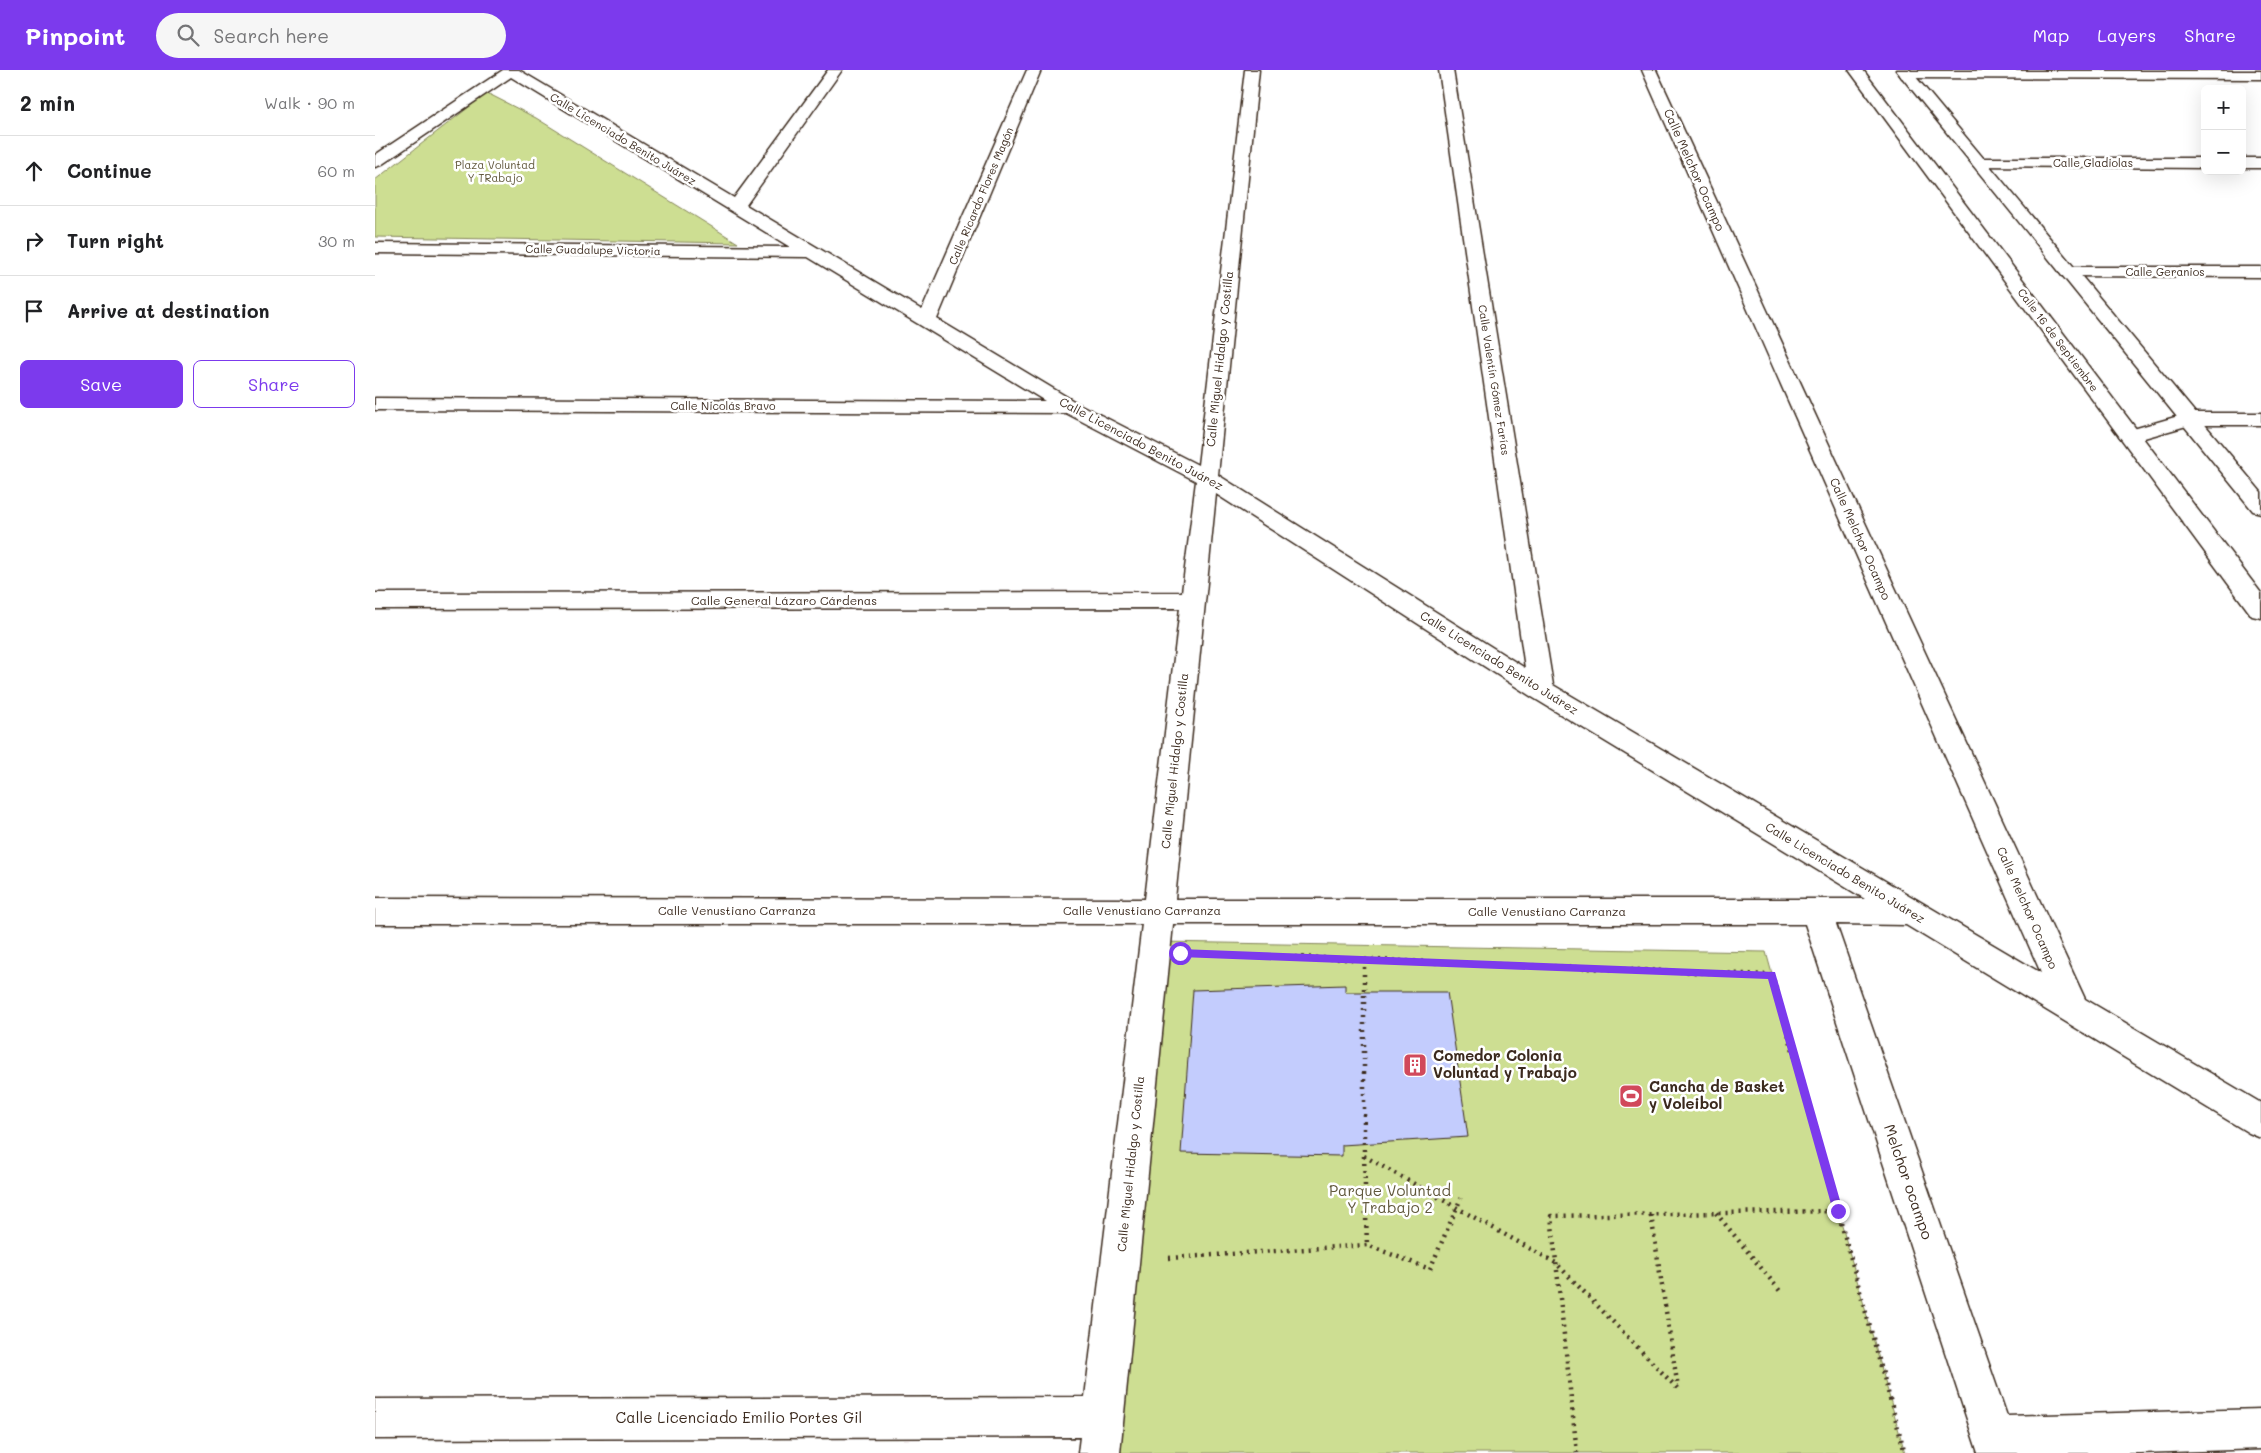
<!DOCTYPE html>
<meta charset="utf-8">
<style>
body{margin:0;font-family:Mali,sans-serif;background:#f6f6f6;color:#202124}
.controls{position:absolute;right:15px;top:15px;display:grid;overflow:hidden;border-radius:8px;box-shadow:0 5px 20px #0002}
.controls button{width:45px;height:45px;display:grid;place-items:center;padding:0;border:0;border-bottom:1px solid #e0e0e0;background:#fff;color:#202124;font:25px sans-serif}
.stop{position:absolute;width:15px;height:15px;margin:-11px;border:4px solid #7c3aed;border-radius:50%;background:#fff}
.stop.end{background:#7c3aed;border-color:#fff;box-shadow:0 1px 5px #0008}
.list{margin:0;padding:0;list-style:none}
h2{display:flex;justify-content:space-between;align-items:center;height:65px;margin:0;padding:0 20px;font-size:21px}
h2 small{font-size:16px;font-weight:400;color:#757577}
.list li{display:grid;grid-template-columns:32px 1fr auto;gap:15px;align-items:center;box-sizing:border-box;height:70px;padding:0 20px;border-top:1px solid #e0e0e0}
.list b{display:block;font-size:19px;white-space:nowrap}
.list em{font-size:16px;font-style:normal;color:#757577}
.actions{display:flex;gap:10px;padding:15px 20px}
.actions a{flex:1;padding:11px 0;border:1px solid #7c3aed;border-radius:8px;text-align:center;font-size:18px;color:#7c3aed}
.actions .main{background:#7c3aed;color:#fff}
.icon{flex:none;width:28px;height:28px;fill:none;stroke:currentColor;stroke-width:2;stroke-linecap:round;stroke-linejoin:round}
.map{position:relative;flex:none;width:1886px;height:1383px;overflow:hidden}
header{display:flex;align-items:center;gap:30px;box-sizing:border-box;height:70px;padding:0 25px;background:#7c3aed;color:#fff}
header strong{font-size:24px}
nav{display:flex;gap:28px;margin-inline-start:auto;font-size:18px}
.search{width:350px;height:45px;background:#f6f6f6;display:flex;align-items:center;gap:12px;box-sizing:border-box;padding:0 18px;border-radius:28px;color:#757577;font-size:19px}
main{display:flex}
aside{flex:1;background:#fff}
.map>svg:first-child{display:block}
</style>
<header>
<strong>Pinpoint</strong>
<div class="search"><svg class="icon" aria-label="search" viewBox="0 0 24 24"><circle cx="10" cy="10" r="6"/><path d="M15 15l6 6"/></svg>Search here</div>
<nav><a>Map</a><a>Layers</a><a>Share</a></nav>
</header>
<main>
<aside>
<h2>2 min<small>Walk · 90 m</small></h2>
<ul class="list">
<li><svg class="icon" aria-label="ahead" viewBox="0 0 24 24"><path d="M12 20V5M6 11l6-6 6 6"/></svg><div><b>Continue</b></div><em>60 m</em></li>
<li><svg class="icon" aria-label="right" viewBox="0 0 24 24"><path d="M7 20v-9h11M14 6l5 5-5 5"/></svg><div><b>Turn right</b></div><em>30 m</em></li>
<li><svg class="icon" aria-label="arrive" viewBox="0 0 24 24"><path d="M6 21V4h12l-3 4 3 4H6"/></svg><div><b>Arrive at destination</b></div></li>
</ul>
<div class="actions"><a class="main">Save</a><a>Share</a></div>
</aside>
<div class="map">
<svg width="1886" height="1383" viewBox="0 0 1886 1383">
<rect width="100%" height="100%" fill="#fff"/>
<filter id="ink" filterUnits="userSpaceOnUse"><feTurbulence type="fractalNoise" baseFrequency=".02" numOctaves="2"/><feDisplacementMap in="SourceGraphic" scale="10" xChannelSelector="R" yChannelSelector="G"/><feConvolveMatrix kernelMatrix="1 2 1 2 8 2 1 2 1" color-interpolation-filters="sRGB"/></filter>
<g filter="url(#ink)">
<g fill="#cdde92" stroke="#848458">
<polygon points="112,23 161,48 363,173 0,167 0,110"/>
<polygon points="784,872 1391,882 1530,1383 735,1383"/>
</g>
<polygon fill="#c3ccfd" stroke="#3b2a1e" points="970,915 970,922 1072,922 1093,1067 967,1075 967,1086 806,1083 818,920"/>
<g fill="none" stroke-linecap="round" stroke-linejoin="round">
<g stroke="#3b2a1e" stroke-width="3">
<g id="street">
<path d="M128,0H144L359,128L453,0H467L371,135L547,240L652,0H666L562,249L702,333L823,395L870,0H884L843,405L1150,598L1064,0H1078L1178,615L1666,903L1267,0H1281L1710,929L1886,1033V1068L1874,1063L1531,855L1461,854L1632,1346L1886,1339V1379L1765,1383H1603L1430,854H798L745,1383H703L705,1367L0,1369V1329L710,1327L767,854H0V828L770,829L805,538L0,539V523L807,522L821,411L691,343L0,340V328L670,331L433,187L0,183V173L415,177L136,7L6,95L0,97V85ZM841,424L1157,627L1490,829H800Z"/>
<polygon points="1532,1 1886,1 1886,9 1527,8 1525,5"/>
<polygon points="1605,88 1830,88 1830,98 1599,96 1597,93 1599,90"/>
<rect x="1867" y="88" width="19" height="10"/>
<polygon points="1693,197 1886,197 1886,207 1687,206 1684,202 1687,198"/>
<polygon points="1814,343 1886,343 1886,355 1815,355 1755,372 1748,370 1744,366 1748,362"/>
</g>
</g>
<g stroke="#3b2a1e" stroke-width="3">
<g id="secondary">
<polygon points="1474,0 1488,0 1886,523 1886,548 1877,546"/>
<polygon points="1521,0 1535,0 1886,422 1886,443 1878,441"/>
</g>
</g>
<polyline stroke="#3b2a1e" stroke-width="3" stroke-dasharray="1 4" stroke-linecap="butt" points="892,886 917,887"/>
<g stroke="#3b2a1e" stroke-width="4.5" stroke-dasharray="2 5" stroke-linecap="butt">
<polyline points="892,886 1397,905 1530,1383"/>
<polyline points="989,890 989,1086 992,1175"/>
<polyline points="989,1086 1181,1193 1303,1319"/>
<polyline points="1341,1143 1405,1221"/>
<polyline points="1276,1145 1303,1318"/>
<polyline points="794,1188 992,1175 1055,1199 1086,1128"/>
<polyline points="1202,1383 1176,1146 1463,1141"/>
</g>
<use href="#street" fill="#fff" fill-rule="evenodd"/>
<use href="#secondary" fill="#fff" fill-rule="evenodd"/>
</g>
</g>
<polygon fill="#7c3aed" points="805,879 1400,902 1468,1141 1463,1146 1458,1141 1393,909 805,887 800,883"/>
<defs>
<g id="building-square" transform="scale(1.25)"><rect x="-9" y="-9" width="18" height="18" rx="4" fill="#d1495b" stroke="#fff"/><path d="M-4-6H4V6H1V3H-1V6H-4ZM-2.5-4.3h1.7v1.8h-1.7ZM.8-4.3h1.7v1.8H.8ZM-2.5-1h1.7V.8h-1.7ZM.8-1h1.7V.8H.8Z" fill="#fff"/></g>
<g id="stadium-square" transform="scale(1.25)"><rect x="-9" y="-9" width="18" height="18" rx="4" fill="#d1495b" stroke="#fff"/><path d="M0-5a6.5 5 0 1 0 0 10a6.5 5 0 1 0 0-10ZM-3.5-1.8h7v3.6h-7Z" fill="#fff"/></g>
</defs>
<g fill-rule="evenodd">
<use href="#building-square" x="1040" y="995"/>
<use href="#stadium-square" x="1256" y="1026"/>
</g>
<g text-anchor="middle" stroke-width="5" stroke-linejoin="round" paint-order="stroke">
<g font-size="11" fill="#3b2a1e" stroke="#fff">
<text transform="translate(248 69) rotate(31)" y="4">Calle Licenciado Benito Juárez</text>
<text x="1718" y="97">Calle Gladiolas</text>
<text transform="translate(606 126) rotate(-67)" y="4">Calle Ricardo Flores Magón</text>
<text transform="translate(218 180) rotate(1)" y="4">Calle Guadalupe Victoria</text>
<text x="1790" y="206">Calle Geranios</text>
<text transform="translate(1683 270) rotate(53)" y="4">Calle 16 de Septiembre</text>
<text transform="translate(1119 310) rotate(81)" y="4">Calle Valentín Gómez Farías</text>
<text x="348" y="340">Calle Nicolás Bravo</text>
</g>
<g font-size="11" fill="#60573b" stroke="#fff">
<text x="120" y="99">Plaza Voluntad<tspan x="120" dy="13">Y TRabajo</tspan></text>
</g>
<g font-size="12" fill="#3b2a1e" stroke="#fff">
<text transform="translate(1319 100) rotate(66)" y="4">Calle Melchor Ocampo</text>
<text transform="translate(845 289) rotate(-84)" y="4">Calle Miguel Hidalgo y Costilla</text>
<text transform="translate(766 374) rotate(28)" y="4">Calle Licenciado Benito Juárez</text>
<text transform="translate(1485 469) rotate(66)" y="4">Calle Melchor Ocampo</text>
<text x="409" y="535">Calle General Lázaro Cárdenas</text>
<text transform="translate(1124 593) rotate(32)" y="4">Calle Licenciado Benito Juárez</text>
<text transform="translate(800 691) rotate(-84)" y="4">Calle Miguel Hidalgo y Costilla</text>
<text transform="translate(1470 803) rotate(31)" y="4">Calle Licenciado Benito Juárez</text>
<text transform="translate(1652 838) rotate(66)" y="4">Calle Melchor Ocampo</text>
<text x="362" y="845">Calle Venustiano Carranza</text>
<text x="767" y="845">Calle Venustiano Carranza</text>
<text x="1172" y="846">Calle Venustiano Carranza</text>
<text transform="translate(756 1094) rotate(-84)" y="4">Calle Miguel Hidalgo y Costilla</text>
</g>
<g font-size="15" font-weight="bold" fill="#3b2a1e" stroke="#fff" text-anchor="start">
<text x="1058" y="991">Comedor Colonia<tspan x="1058" dy="17">Voluntad y Trabajo</tspan></text>
<text x="1274" y="1022">Cancha de Basket<tspan x="1274" dy="17">y Voleibol</tspan></text>
</g>
<g font-size="15" fill="#3b2a1e" stroke="#fff">
<text transform="translate(1533 1112) rotate(71)" y="5">Melchor ocampo</text>
<text x="364" y="1353">Calle Licenciado Emilio Portes Gil</text>
</g>
<g font-size="15" fill="#60573b" stroke="#fff">
<text x="1015" y="1126">Parque Voluntad<tspan x="1015" dy="17">Y Trabajo 2</tspan></text>
</g>
</g>
</svg>
<div class="controls">
<button>+</button>
<button>−</button>
</div>
<div class="stop" style="left:805px;top:883px"></div>
<div class="stop end" style="left:1463px;top:1141px"></div>
</div>
</main>
